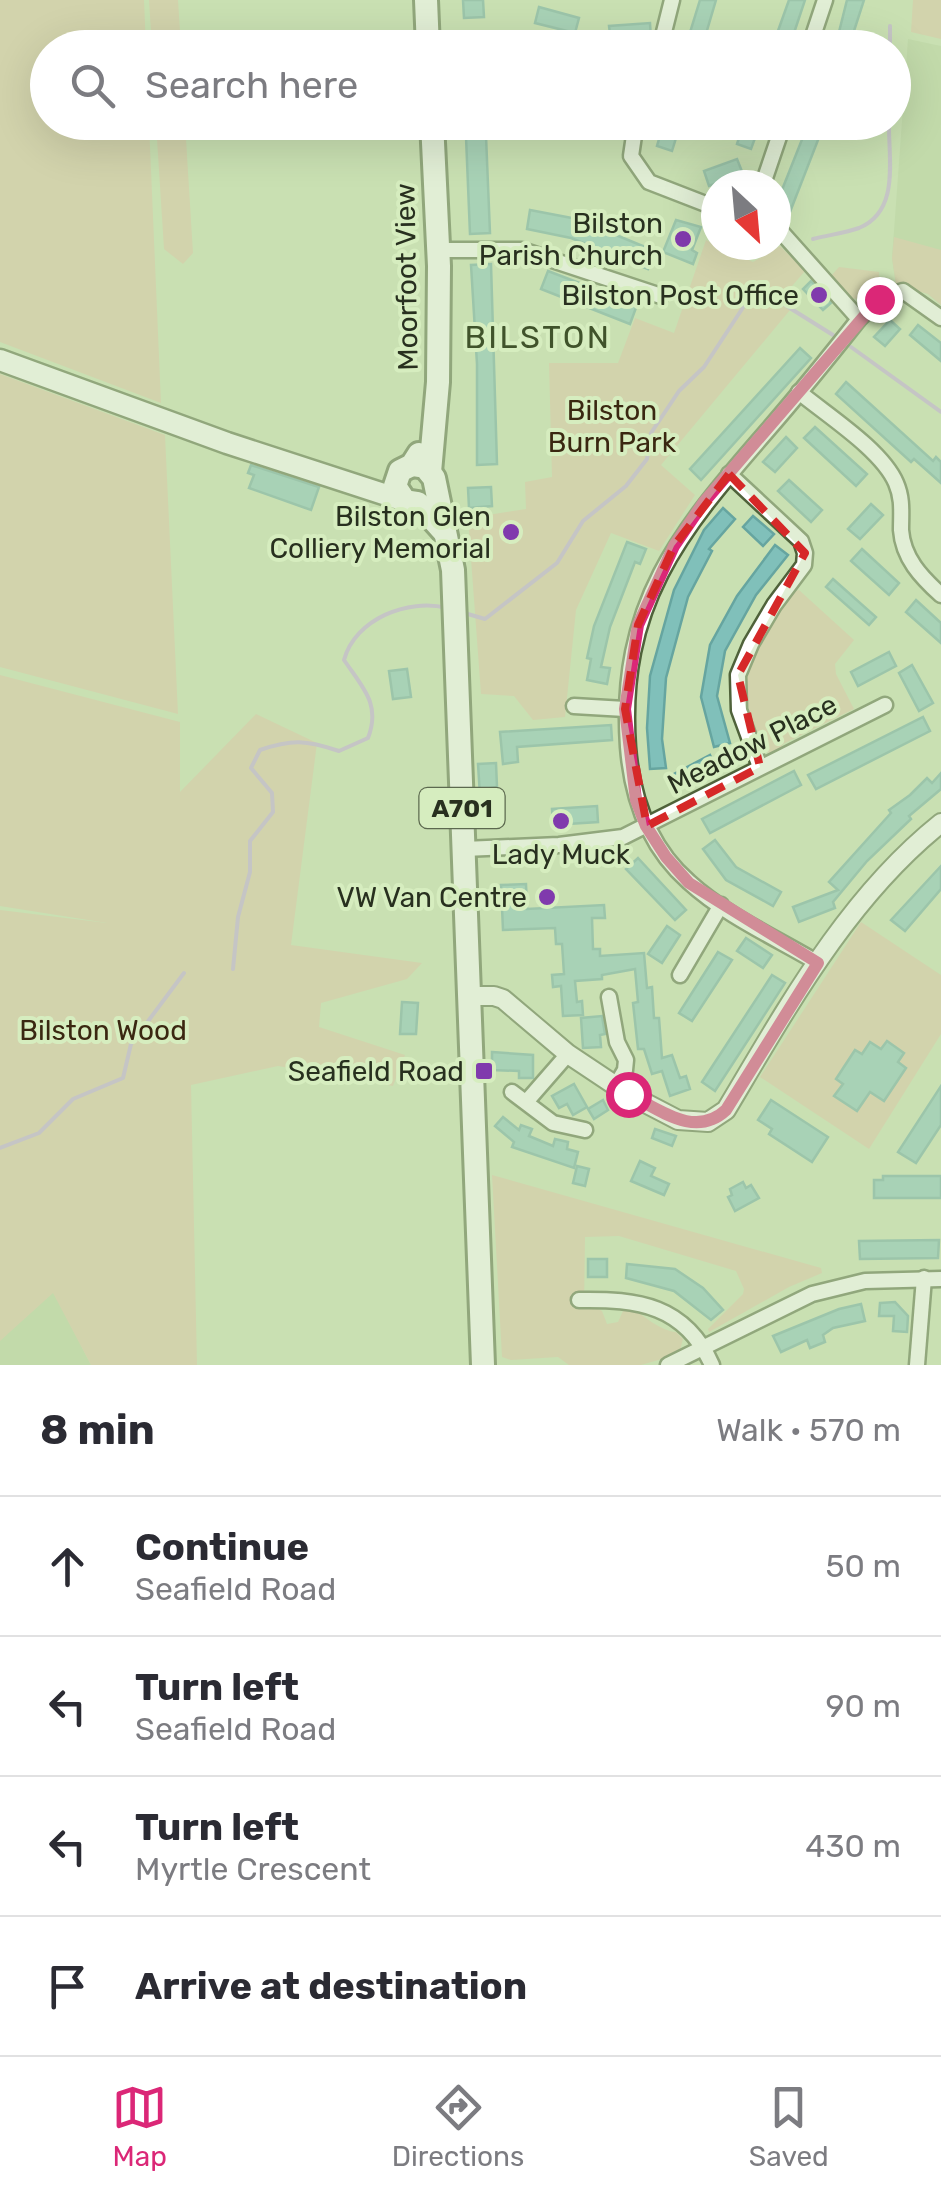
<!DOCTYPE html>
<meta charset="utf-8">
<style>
body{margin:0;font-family:Rubik,sans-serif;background:#f2f2f3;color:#2b2b33}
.compass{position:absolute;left:701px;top:170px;width:90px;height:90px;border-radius:50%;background:#fff;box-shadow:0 10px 40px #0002;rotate:154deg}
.stop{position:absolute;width:30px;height:30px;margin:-22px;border:8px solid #db2777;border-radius:50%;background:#fff}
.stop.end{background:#db2777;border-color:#fff;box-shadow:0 2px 10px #0008}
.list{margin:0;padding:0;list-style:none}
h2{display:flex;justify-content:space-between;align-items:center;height:130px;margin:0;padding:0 40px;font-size:42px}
h2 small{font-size:32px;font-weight:400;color:#7c7c81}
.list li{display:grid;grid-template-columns:65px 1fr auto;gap:30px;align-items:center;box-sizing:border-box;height:140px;padding:0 40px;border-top:2px solid #e1e1e2}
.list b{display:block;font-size:38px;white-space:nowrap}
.list p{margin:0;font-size:32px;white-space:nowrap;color:#7c7c81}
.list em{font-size:32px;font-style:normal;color:#7c7c81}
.icon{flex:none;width:55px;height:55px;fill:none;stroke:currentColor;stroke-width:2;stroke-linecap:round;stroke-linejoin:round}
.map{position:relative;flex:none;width:941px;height:1365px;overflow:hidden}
.search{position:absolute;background:#fff;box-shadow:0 10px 40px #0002;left:30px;right:30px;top:30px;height:110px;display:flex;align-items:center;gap:25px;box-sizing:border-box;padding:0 35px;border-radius:55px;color:#7c7c81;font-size:38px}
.sheet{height:690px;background:#fff}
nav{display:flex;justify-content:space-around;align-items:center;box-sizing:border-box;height:140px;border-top:2px solid #e1e1e2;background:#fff;font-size:28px;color:#7c7c81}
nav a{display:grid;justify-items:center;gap:5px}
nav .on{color:#db2777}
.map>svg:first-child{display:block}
</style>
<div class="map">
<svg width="941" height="1365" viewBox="0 0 941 1365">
<rect width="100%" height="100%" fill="#c9e0b2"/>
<g fill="#bad3a1">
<polygon points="908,39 941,46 941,305 928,294 896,285 892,258"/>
<polygon points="53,1291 91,1365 0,1365 0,1337"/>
</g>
<g fill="#dec3a5">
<polygon points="0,0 144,0 146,47 48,48 48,122 149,123 161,403 0,342"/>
<polygon points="149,0 178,0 181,47 152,47"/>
<polygon points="913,0 941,0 941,39 911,32"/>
<polygon points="156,123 185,123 193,253 183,264 164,249"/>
<polygon points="894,237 941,250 941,305 928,294 896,285 892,258"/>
<polygon points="706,240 753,262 780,246 805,271 786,293 795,304 661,465 695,495 659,551 611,533 576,610 565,717 533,720 514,696 481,694 468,518 526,509 525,482 552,477 549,363 618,363 635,318 674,333"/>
<polygon points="839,267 879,272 880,288 871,297 852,299 831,276"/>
<polygon points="0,374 165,435 178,714 0,667"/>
<path d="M799,590L854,640L835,664L836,674L854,709L783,744L779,751C768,755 759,752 754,740C727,683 762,637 792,592Z"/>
<polygon points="0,675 180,722 180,792 256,714 317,743 291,945 422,963 407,979 321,1003 319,1027 405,1055 393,1086 278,1066 191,1085 197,1365 91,1365 53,1293 0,1341 0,910 107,923 0,906"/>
<polygon points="861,922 941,975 941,1034 869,1149 760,1077"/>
<path d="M492,1175L821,1268L822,1273L789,1287L709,1332L708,1329L743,1294L744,1289L736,1271L619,1236L585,1237L584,1308L594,1307L602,1311L607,1324L618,1322L623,1311L631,1307C643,1316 661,1331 676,1332L683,1339L679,1354L641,1365H569L558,1357L511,1360L502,1357Z"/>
</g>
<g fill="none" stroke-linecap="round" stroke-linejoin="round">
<g stroke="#c2a4db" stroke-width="4">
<polyline points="890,48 890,26"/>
<path d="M813,239C828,235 845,233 859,228C901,211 888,157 889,122"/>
<polyline points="758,297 777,300 833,335"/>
<polyline points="851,347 941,412"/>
<polyline points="461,612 485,619 557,563 583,521 626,486 647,459 651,433 679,391 704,367 744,306 768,286"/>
<path d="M233,969L238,917L250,872V841L273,812L272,793L251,768L260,750C292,739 306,740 339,751L368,738C381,704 363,688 344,660C355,619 408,598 447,608"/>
<polyline points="0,1148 39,1133 73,1099 123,1078 131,1044 184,973"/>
</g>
</g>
<g fill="#80c0ba" stroke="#66a5a0" stroke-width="2.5">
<polygon points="463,0 483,0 484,17 464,18"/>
<polygon points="700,0 716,0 703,44 688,39"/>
<polygon points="789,0 805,0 789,48 774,42"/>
<polygon points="847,0 864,0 853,34 856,35 852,48 835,48"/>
<polygon points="539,7 579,18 575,33 535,23"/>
<polygon points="650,23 651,39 611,42 609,26"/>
<polygon points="664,122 681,122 672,151 657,146"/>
<polygon points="744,122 761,122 751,149 737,144"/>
<polygon points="812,122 825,122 790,212 776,205 803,137 807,138"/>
<polygon points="486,136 490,233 470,234 466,137"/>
<polygon points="737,159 743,174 709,186 704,171"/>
<polygon points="530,210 577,219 655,251 648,269 571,238 527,229"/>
<polygon points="676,220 701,227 692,250 697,253 693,264 663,252"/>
<polygon points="491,264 497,464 477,465 477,364 471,265"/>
<polygon points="548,271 637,305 630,324 541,289"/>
<polygon points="811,281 831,303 823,310 803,289"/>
<polygon points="890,320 900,329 885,346 874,337"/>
<polygon points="918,325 941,343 941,361 910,335"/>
<polygon points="800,348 811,358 701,480 690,469"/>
<polygon points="846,382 933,461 936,457 941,462 941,483 914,459 911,462 836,394"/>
<polygon points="815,427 867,474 856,486 804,438"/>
<polygon points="786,437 797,448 775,472 763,462"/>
<polygon points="251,465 319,487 311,510 249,488 254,475 248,473"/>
<polygon points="789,480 822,510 811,522 778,491"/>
<polygon points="491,487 492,506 469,508 468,488"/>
<polygon points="871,504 883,515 860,539 848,529"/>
<polygon points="723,508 735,519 709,549 712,551 688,597 666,678 662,739 666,768 650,769 647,728 650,676 667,615 674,590 704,530"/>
<polygon points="753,516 774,534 763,546 743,527"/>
<polygon points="627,542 646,549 640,564 635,562 610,627 601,667 610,668 607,684 587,680 591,659 587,658 594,626"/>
<polygon points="775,545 788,555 756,595 725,651 717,696 730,743 714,747 701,697 710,645 737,596"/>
<polygon points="862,549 899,583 889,595 851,561"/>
<polygon points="833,579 876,617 869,625 826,587"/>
<polygon points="916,600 941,623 941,643 906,612"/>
<polygon points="889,652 896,666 858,686 851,672"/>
<polygon points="912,665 933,703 919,711 899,673"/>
<polygon points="407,669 411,697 393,699 389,671"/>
<polygon points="923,717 930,731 816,789 808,775"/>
<polygon points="611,725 612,740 517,747 518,762 503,764 500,732"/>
<polygon points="710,755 717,769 677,790 670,776"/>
<polygon points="496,763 497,787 491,788 492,795 480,796 478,764"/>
<polygon points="794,771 801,785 710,833 702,819"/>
<polygon points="941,773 941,789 909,816 911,819 867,861 833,902 835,908 799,922 793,907 838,890 829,882 891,813 889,810 910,795 927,778 932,783"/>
<polygon points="597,806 598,822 553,825 552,809"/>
<polygon points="715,840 736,867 781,892 773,906 726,880 703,849"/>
<polygon points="638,858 686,910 675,920 626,869"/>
<polygon points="941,866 941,889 905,931 891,920"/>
<polygon points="526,884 527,909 604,905 605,918 592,918 593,949 600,949 600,956 644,953 647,988 652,987 654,1018 659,1018 662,1058 672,1055 680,1078 686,1076 690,1089 670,1096 662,1071 652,1074 644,1049 638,1049 633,1003 638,1002 635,969 602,975 602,979 575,981 577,1002 582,1001 583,1015 563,1016 561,986 553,987 552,975 564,974 562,944 556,944 555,928 503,930 501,885"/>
<polygon points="667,926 680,935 662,963 648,954"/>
<polygon points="746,938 772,955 763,968 737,951"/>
<polygon points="718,952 732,960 692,1021 679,1013"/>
<polygon points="772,975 785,983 715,1091 702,1082"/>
<polygon points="402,1002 418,1003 416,1034 400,1034"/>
<polygon points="602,1016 605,1034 600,1035 601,1047 583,1048 581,1018"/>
<polygon points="887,1041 904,1053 898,1062 906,1068 884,1101 870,1092 857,1111 834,1096 843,1084 836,1079 855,1050 862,1054 870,1042 881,1049"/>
<polygon points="492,1052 533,1055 533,1078 519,1078 519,1071 492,1070"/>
<polygon points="574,1084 587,1107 573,1115 567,1104 559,1108 552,1096"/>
<polygon points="941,1086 941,1125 916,1163 898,1152"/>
<polygon points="603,1100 608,1110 594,1119 588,1109"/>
<polygon points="771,1100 828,1137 812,1162 769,1134 772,1129 758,1120"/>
<polygon points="503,1117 519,1130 521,1125 532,1129 529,1136 553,1146 555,1139 568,1142 567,1149 578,1152 574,1168 512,1147 514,1142 495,1126"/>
<polygon points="655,1129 676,1136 672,1146 652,1138"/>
<polygon points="640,1161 655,1168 651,1176 669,1184 664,1195 631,1181"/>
<polygon points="577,1166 589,1169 585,1186 573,1183"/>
<polygon points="883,1176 941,1176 941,1198 874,1198 874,1180 883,1180"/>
<polygon points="743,1182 746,1188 751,1185 759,1198 735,1211 728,1197 732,1195 730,1189"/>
<polygon points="939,1240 938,1258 860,1259 859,1241"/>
<rect x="588" y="1259" width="19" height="18"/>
<polygon points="627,1264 675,1269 703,1288 723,1310 711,1320 674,1291 626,1278"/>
<polygon points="880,1303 895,1302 908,1316 907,1332 893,1331 894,1316 879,1316"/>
<polygon points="861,1304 865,1321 833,1328 823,1335 825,1342 810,1348 807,1340 781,1352 773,1336 839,1309"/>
</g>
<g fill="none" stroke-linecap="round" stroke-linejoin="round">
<g stroke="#4f623a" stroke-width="19">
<g id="minor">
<polyline points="507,40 550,48"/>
<polyline points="660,48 672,0"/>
<polyline points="809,48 825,0"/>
<polyline points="636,122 631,156 649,182 716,208"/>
<polyline points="759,185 765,178 784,122"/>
<polyline points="776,226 859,319"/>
<polyline points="438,250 522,250 661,296"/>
<path d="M799,392C828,416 882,450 896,483C903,499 901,513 901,530C903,558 921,577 941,595"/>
<polyline points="729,474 801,541 805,553 804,565 774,605 751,644 738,675 739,710 760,767"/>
<polyline points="574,706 625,709"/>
<polyline points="464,849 559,845 623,837 885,705"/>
<path d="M818,963C776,938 725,915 689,882C649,847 632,798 628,747C618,605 679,532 767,431C799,394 829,357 859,319L879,299L903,291L941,318"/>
<polyline points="680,975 721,905"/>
<polyline points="609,997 617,1042 626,1060 625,1070 616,1085"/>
<polyline points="512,1092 553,1123 585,1130"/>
<polyline points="527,1101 568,1054"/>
<path d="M579,1300C638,1299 685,1305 712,1365"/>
<polyline points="668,1365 812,1294 865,1281 941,1279"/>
<polyline points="917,1365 924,1278"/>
</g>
</g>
<g stroke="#4f623a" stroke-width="22">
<path id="tertiary" d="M470,996H494L503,999L568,1054L628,1094L678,1120L708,1122L726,1110C787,1008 847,898 941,823"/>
</g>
<g stroke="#4f623a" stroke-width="25">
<polyline id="secondary" points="0,360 227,443 405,501"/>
</g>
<g stroke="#4f623a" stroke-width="28">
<g id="primary">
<polyline points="426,0 428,48"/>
<polyline points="419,454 412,465 400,471 395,486 405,501 418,503 444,532"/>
<polyline points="412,465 425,467 434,478 453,570 483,1365"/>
<polyline points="430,472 438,382 439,266 432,122"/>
</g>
</g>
<use href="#minor" stroke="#fff" stroke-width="14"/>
<use href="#tertiary" stroke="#fff" stroke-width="18"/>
<use href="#secondary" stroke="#fff" stroke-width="20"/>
<use href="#primary" stroke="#fff" stroke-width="22"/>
</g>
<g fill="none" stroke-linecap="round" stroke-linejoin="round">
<path stroke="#db2777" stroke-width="12" d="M628,1094C659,1109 695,1139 726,1110L818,963L689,883L666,857L646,826L636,800L625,709L638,625L674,546L704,502L879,299"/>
</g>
<path d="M0 0H941V1365H0ZM729,474L805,553L738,675L760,767L647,826L625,709L638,625L674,546Z" fill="#c9e0b2" fill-opacity=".55" fill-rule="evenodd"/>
<path fill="none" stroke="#d62828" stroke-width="8" stroke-dasharray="20 12" stroke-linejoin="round" d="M729,474L805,553L738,675L760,767L647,826L625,709L638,625L674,546Z"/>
<g fill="#803aad" stroke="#d6edbf" stroke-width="4">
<circle cx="683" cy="239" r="10"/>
<circle cx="819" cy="295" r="10"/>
<circle cx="511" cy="532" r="10"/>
<circle cx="561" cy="821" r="10"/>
<circle cx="547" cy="897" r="10"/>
<rect x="474" y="1061" width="20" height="20" rx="5"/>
</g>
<g text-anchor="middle" stroke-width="8" stroke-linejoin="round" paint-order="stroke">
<rect fill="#d6edbf" stroke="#5c694f" stroke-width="2.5" x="419.5" y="788" width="85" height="40" rx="8"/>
<g font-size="25" font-weight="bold" fill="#28301f">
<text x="462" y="817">A701</text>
</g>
<g font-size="28" fill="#28301f" stroke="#d6edbf" text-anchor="end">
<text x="663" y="233">Bilston<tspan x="663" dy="32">Parish Church</tspan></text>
<text x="799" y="305">Bilston Post Office</text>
<text x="491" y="526">Bilston Glen<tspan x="491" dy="32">Colliery Memorial</tspan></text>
<text x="561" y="864" text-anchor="middle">Lady Muck</text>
<text x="527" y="907">VW Van Centre</text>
<text x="464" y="1081">Seafield Road</text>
</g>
<g font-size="28" fill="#28301f" stroke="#d6edbf">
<text transform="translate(406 277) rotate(-91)" y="10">Moorfoot View</text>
<text transform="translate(752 744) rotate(-27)" y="10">Meadow Place</text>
</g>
<g font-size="28" fill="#3a2711" stroke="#d6edbf">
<text x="612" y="420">Bilston<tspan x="612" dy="32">Burn Park</tspan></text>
<text x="103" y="1040">Bilston Wood</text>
</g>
<g font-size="32" letter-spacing="2.5" fill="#40532b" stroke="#d6edbf">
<text x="538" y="348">BILSTON</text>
</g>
</g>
</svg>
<svg class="compass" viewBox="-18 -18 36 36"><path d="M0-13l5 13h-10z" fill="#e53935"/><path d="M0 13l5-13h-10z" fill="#7c7c81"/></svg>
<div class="stop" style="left:628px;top:1094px"></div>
<div class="stop end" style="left:879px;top:299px"></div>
<div class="search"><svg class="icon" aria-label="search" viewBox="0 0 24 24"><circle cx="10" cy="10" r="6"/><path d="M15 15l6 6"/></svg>Search here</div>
</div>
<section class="sheet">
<h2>8 min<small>Walk · 570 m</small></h2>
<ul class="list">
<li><svg class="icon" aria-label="ahead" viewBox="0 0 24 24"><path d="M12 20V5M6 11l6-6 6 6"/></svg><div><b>Continue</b><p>Seafield Road</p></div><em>50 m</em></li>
<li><svg class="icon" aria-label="left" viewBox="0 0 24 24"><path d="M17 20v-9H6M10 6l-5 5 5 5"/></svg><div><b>Turn left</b><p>Seafield Road</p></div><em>90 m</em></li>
<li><svg class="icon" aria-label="left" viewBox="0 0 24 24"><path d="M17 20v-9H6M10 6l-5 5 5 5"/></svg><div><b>Turn left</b><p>Myrtle Crescent</p></div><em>430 m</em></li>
<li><svg class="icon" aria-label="arrive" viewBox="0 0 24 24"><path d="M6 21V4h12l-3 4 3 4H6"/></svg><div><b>Arrive at destination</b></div></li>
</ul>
</section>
<nav>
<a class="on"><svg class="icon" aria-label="map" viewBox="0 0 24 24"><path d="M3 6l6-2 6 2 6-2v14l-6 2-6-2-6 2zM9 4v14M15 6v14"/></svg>Map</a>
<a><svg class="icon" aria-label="directions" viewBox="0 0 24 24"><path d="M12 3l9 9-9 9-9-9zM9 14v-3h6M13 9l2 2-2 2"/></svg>Directions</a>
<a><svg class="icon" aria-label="saved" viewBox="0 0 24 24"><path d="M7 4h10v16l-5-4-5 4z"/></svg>Saved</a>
</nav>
